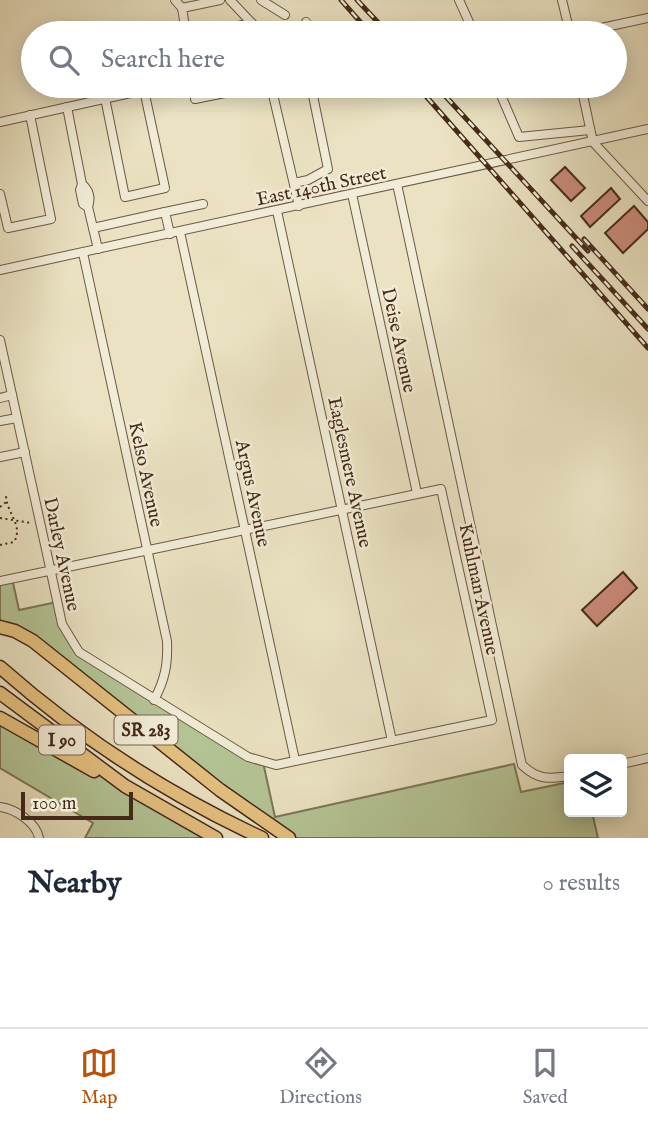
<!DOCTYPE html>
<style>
body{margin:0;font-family:"IM FELL English",serif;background:#f2f2f3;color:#1f2937}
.controls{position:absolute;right:21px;bottom:21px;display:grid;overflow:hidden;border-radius:7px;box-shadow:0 4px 18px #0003}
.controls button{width:63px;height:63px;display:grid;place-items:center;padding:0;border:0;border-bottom:2px solid #e0e1e3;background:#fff;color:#1f2937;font:35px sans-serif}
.scale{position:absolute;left:21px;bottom:18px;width:112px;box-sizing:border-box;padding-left:7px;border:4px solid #452a19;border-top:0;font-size:19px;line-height:24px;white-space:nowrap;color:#452a19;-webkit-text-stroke:5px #f1ecd7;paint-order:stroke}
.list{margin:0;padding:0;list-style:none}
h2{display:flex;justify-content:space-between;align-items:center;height:91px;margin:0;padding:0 28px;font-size:30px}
h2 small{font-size:23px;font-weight:400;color:#747a83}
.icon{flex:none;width:38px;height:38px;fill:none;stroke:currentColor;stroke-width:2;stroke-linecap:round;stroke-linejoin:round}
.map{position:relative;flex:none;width:648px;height:838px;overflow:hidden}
.search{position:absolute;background:#fff;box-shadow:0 4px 18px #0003;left:21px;right:21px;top:21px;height:77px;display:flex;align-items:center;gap:18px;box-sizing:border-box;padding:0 24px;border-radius:38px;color:#747a83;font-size:26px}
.sheet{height:189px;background:#fff}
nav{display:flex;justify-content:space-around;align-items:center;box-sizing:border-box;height:98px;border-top:2px solid #e0e1e3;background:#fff;font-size:19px;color:#747a83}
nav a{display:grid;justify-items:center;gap:4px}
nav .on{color:#b45309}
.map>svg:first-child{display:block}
</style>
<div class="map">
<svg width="648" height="838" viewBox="0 0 648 838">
<rect width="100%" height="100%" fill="#eae2c2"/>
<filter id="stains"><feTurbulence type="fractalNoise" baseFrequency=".00286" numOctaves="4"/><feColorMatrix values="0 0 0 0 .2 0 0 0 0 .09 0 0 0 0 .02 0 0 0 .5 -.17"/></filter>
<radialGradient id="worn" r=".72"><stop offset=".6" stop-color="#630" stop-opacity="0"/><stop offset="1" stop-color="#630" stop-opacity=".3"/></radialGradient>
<g fill="#b4c495" stroke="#7c7757" stroke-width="2">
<polygon points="12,578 19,610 57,602 62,624 79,652 263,762 275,817 514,764 521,792 569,782 569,812 592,812 598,838 289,838 60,661 0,627 0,581"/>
<polygon points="0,718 216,838 85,838 93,823 0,768"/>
</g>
<g fill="#cc8c7c" stroke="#452a19" stroke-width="2">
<polygon points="565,167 585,188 571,201 551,180"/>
<polygon points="611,188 620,199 590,227 581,216"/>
<polygon points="634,206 648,222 648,229 623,253 605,233"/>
<polygon points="623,572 637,588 597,626 582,610"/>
</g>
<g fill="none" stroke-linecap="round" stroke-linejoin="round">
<g stroke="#6e5843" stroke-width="10">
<g id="minor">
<polyline points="175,0 182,8"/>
<polyline points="230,0 261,33"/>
<polyline points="261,0 285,15"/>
<polyline points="459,0 474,33"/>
<polyline points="562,0 570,33"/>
<polyline points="186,33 182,8 220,0"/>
<polyline points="206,33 252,23"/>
<polyline points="301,33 306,22"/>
<polyline points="578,33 648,18"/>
<polyline points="271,86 299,206"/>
<polyline points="497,86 519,137 590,130"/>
<polyline points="581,86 593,142 648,201"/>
<polyline points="105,98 125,197 165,188 144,90"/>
<polyline points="195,99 261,86"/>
<polyline points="67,107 82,184"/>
<polyline points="0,122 144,90 151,86"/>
<polyline points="294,183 308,180 328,169 311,86"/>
<path d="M82,184C89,190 91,198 88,207L83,204L80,190Z"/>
<path d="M397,184L522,765C538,780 549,779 569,776"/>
<polyline points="0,194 8,228 51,219 30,115"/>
<polyline points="352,194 417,493"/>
<polyline points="88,207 93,228"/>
<polyline points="277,211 392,741"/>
<polyline points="165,212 203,204"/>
<polyline points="180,232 295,760"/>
<polyline points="98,249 93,228 165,212 170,234"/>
<path d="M83,253L167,641C168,664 165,680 154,700"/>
<polyline points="0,270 648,129"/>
<path d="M0,340L49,563L62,624L79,652L248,757L276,765L492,720L441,489L58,569C39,573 19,577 0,581"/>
<polyline points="0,398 12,395"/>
<polyline points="0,421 17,418"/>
<polyline points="0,457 25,452"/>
<polyline points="622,764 648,758"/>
<path d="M0,807C15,809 36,822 39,838"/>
</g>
</g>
<g stroke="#452a19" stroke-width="15">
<g id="highway">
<polyline points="0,627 15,631 33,641 220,790 289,838"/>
<path d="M0,667C78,736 167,794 262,838"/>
<polyline points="0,693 125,786 216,838"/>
<polyline points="0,718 94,771"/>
</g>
</g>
<g stroke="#452a19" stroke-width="2" stroke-dasharray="2 3.5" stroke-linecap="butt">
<polyline points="0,507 6,502"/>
<polyline points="0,518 31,523"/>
<path d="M0,545L14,542C24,525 6,513 6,495"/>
</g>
<use href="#minor" stroke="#f1ecd7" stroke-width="8"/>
<use href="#highway" stroke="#e5c181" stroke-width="12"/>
<g stroke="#452a19" stroke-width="5">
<g id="rail">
<polyline points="341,0 370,33"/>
<polyline points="357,0 388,33"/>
<polyline points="417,86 648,348"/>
<polyline points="436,86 588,251"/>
<polyline points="584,239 648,309"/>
<polyline points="572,246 648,329"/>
</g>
</g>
<use href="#rail" stroke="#f1ecd7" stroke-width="2.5" stroke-dasharray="8" stroke-linecap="butt"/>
</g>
<g text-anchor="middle" stroke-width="5" stroke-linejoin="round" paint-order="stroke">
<g fill="#f1ecd7" stroke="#796452" stroke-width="2">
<rect x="114.5" y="715.5" width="63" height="29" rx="5"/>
<rect x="39" y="725.5" width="46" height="29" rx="5"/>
</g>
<g font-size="18" font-weight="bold" fill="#452a19">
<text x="146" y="736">SR 283</text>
<text x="62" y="746">I 90</text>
</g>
<g font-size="19" fill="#452a19" stroke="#f1ecd7">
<text transform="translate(321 185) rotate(-12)" y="7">East 140th Street</text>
<text transform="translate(400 340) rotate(78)" y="7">Deise Avenue</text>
<text transform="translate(351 472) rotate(78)" y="7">Eaglesmere Avenue</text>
<text transform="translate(147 474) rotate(78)" y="7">Kelso Avenue</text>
<text transform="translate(254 493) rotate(78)" y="7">Argus Avenue</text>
<text transform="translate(63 554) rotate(78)" y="7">Darley Avenue</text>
<text transform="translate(480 589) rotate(78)" y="7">Kuhlman Avenue</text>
</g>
</g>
<rect width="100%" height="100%" filter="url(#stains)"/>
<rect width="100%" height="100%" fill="url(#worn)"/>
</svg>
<div class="controls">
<button><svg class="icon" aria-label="layers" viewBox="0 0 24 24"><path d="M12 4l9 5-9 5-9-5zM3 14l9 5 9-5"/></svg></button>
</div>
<div class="scale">100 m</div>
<div class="search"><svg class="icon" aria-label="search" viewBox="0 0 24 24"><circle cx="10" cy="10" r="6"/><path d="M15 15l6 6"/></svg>Search here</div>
</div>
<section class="sheet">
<h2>Nearby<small>0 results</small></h2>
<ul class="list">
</ul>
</section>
<nav>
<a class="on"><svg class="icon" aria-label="map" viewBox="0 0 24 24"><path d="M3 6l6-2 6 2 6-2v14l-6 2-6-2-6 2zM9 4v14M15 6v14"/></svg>Map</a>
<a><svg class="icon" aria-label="directions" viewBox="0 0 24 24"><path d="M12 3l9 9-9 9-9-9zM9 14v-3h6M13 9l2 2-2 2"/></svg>Directions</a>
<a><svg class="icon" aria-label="saved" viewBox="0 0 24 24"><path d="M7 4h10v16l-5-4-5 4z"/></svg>Saved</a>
</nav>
